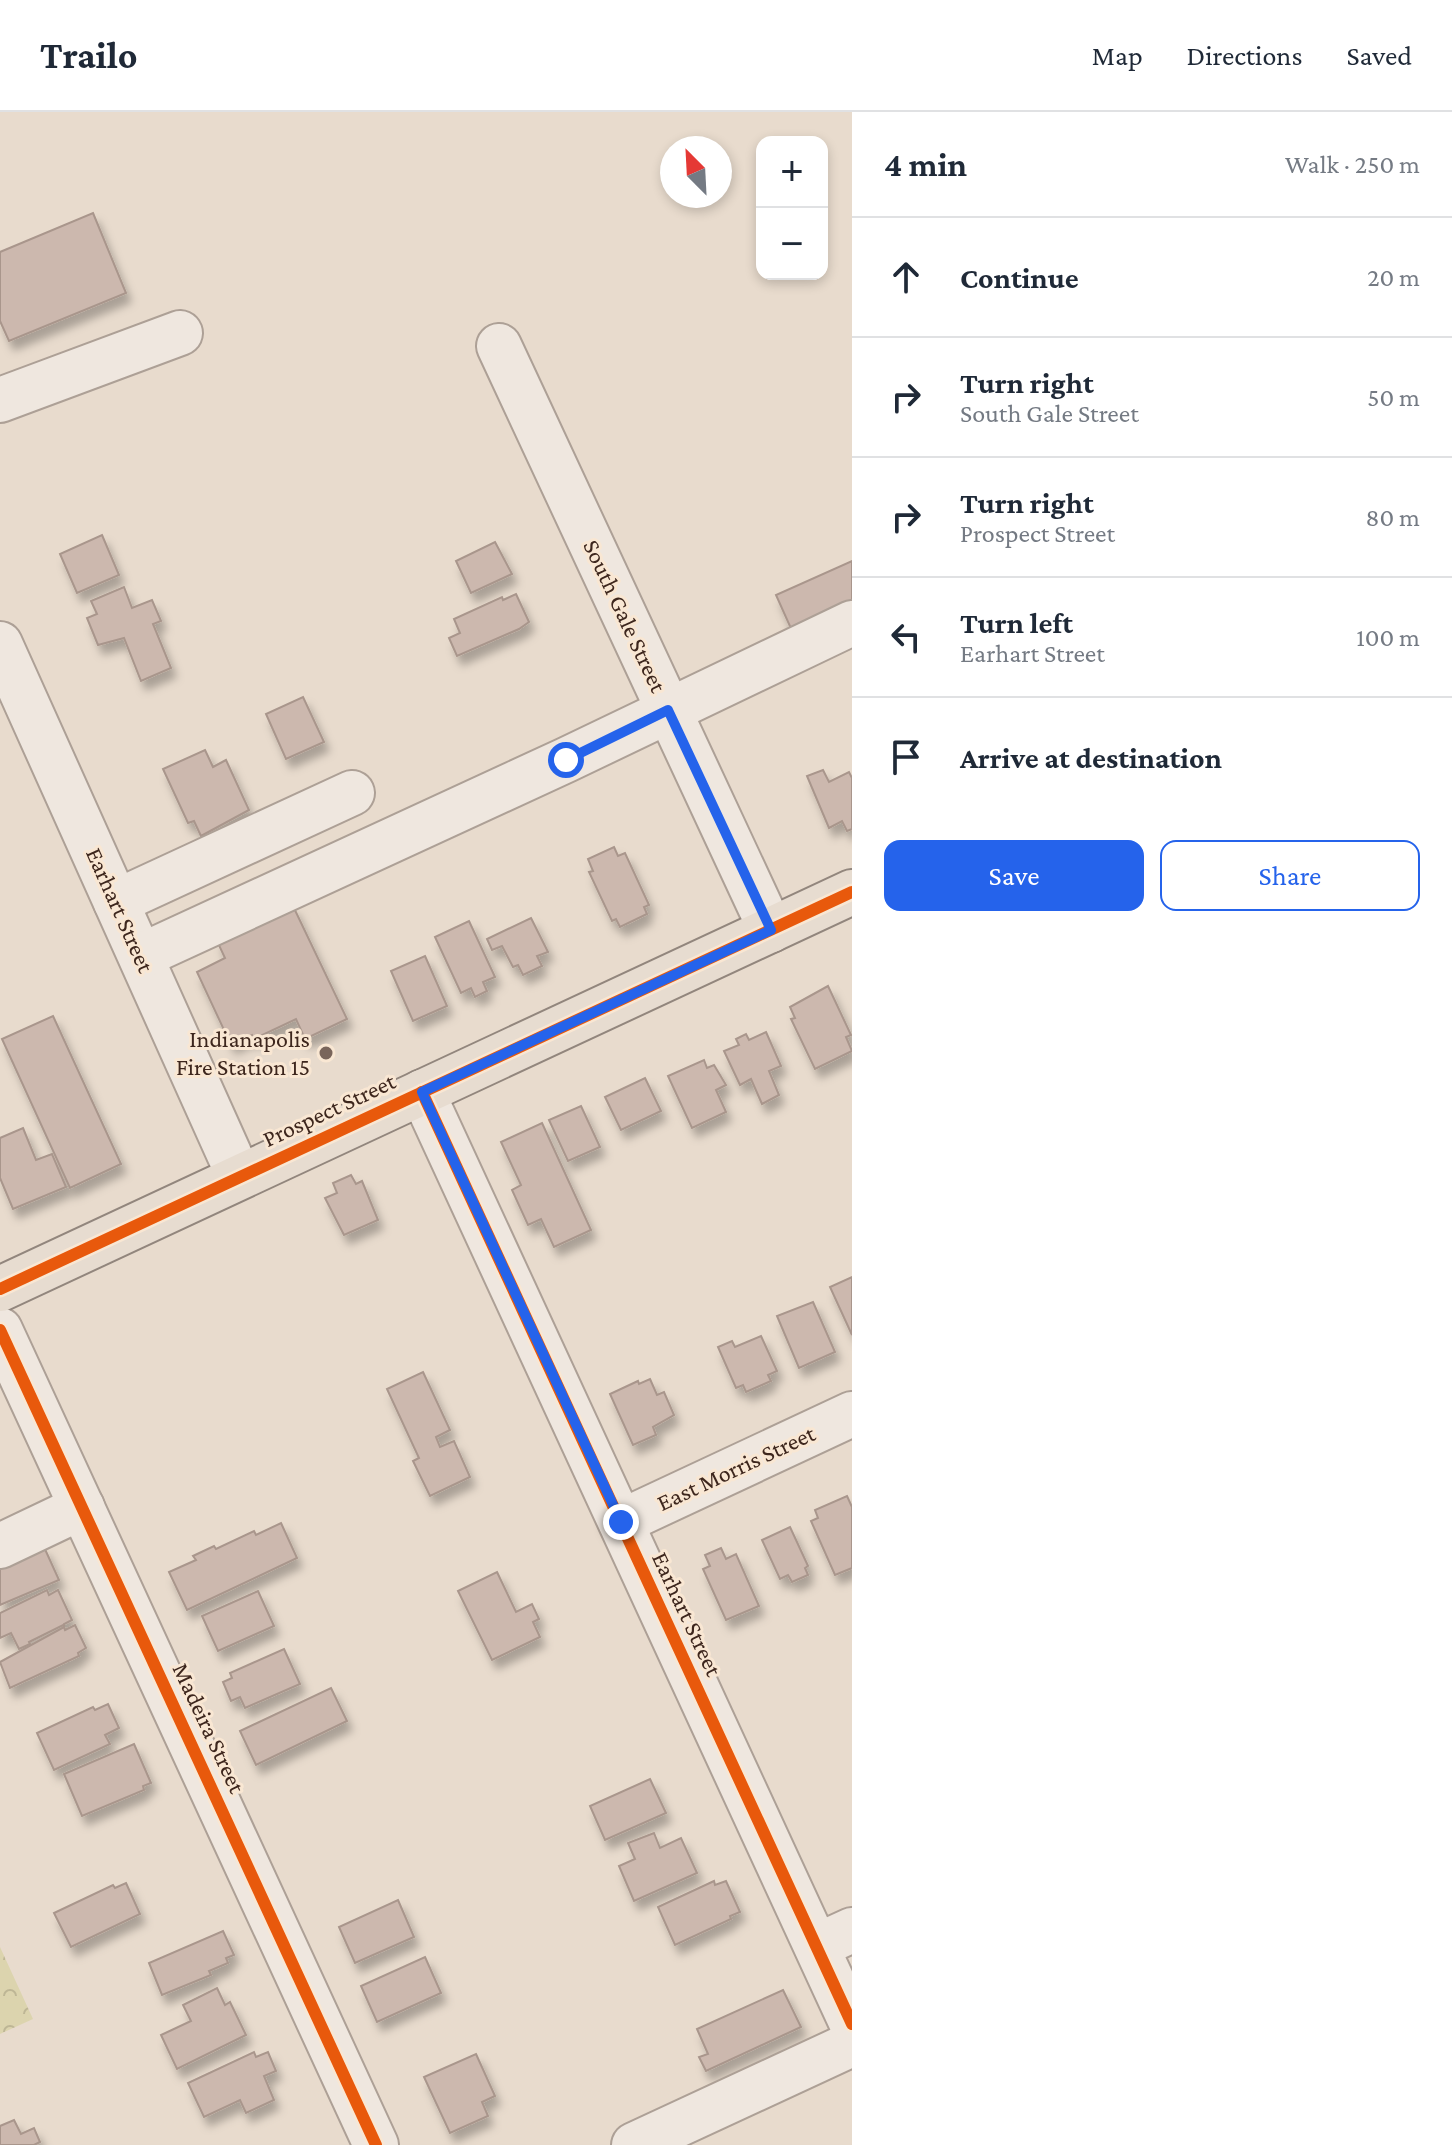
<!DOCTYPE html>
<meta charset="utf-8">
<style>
body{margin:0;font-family:"Crimson Pro",serif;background:#f6f6f7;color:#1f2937}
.controls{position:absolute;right:24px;top:24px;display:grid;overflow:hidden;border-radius:16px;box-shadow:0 4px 12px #0003}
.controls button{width:72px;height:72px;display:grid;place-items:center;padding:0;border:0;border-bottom:2px solid #e0e1e3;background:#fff;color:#1f2937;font:40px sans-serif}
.compass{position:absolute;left:660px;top:24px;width:72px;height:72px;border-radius:50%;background:#fff;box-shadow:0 4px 12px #0003;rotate:336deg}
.stop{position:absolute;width:24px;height:24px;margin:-18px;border:6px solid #2563eb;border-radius:50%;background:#fff}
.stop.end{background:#2563eb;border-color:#fff;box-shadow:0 2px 8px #0008}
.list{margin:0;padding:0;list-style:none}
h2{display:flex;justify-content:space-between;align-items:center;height:104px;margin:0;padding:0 32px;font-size:34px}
h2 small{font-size:26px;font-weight:400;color:#747a83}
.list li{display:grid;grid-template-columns:52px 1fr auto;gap:24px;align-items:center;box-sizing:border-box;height:120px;padding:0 32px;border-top:2px solid #e0e1e3}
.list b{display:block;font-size:30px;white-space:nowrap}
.list p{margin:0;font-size:26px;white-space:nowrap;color:#747a83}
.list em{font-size:26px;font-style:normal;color:#747a83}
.actions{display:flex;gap:16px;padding:24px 32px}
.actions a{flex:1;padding:18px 0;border:2px solid #2563eb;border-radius:16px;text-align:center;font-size:28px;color:#2563eb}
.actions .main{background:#2563eb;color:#fff}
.icon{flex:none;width:44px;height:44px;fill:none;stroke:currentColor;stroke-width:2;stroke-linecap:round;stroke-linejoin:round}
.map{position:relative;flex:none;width:852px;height:2033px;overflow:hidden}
header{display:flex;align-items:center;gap:48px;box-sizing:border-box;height:112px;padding:0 40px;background:#fff;border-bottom:2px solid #e0e1e3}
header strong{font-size:38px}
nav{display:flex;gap:44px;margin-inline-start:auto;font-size:28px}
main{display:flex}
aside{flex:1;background:#fff}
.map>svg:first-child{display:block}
</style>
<header>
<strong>Trailo</strong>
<nav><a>Map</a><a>Directions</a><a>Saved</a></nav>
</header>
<main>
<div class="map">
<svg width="852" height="2033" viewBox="0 0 852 2033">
<defs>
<pattern id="park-crowns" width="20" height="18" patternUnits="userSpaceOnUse" patternTransform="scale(2)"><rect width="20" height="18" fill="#dcd4ae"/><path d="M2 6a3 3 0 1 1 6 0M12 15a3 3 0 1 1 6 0" fill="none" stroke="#beb695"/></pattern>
<filter id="shadow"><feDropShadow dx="5" dy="9" stdDeviation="4" flood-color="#0004"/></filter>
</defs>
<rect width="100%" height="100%" fill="#e8dbcd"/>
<polygon fill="url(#park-crowns)" points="0,1835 33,1907 0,1922"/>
<g fill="#ccb8ae" stroke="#a9968c" stroke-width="2" filter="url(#shadow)">
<polygon points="93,101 126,181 9,229 0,209 0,140"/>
<polygon points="102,423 119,463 77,481 60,442"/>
<polygon points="495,430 512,462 471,481 456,449"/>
<polygon points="852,449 852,495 793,521 776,483"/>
<polygon points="124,475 132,496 152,488 161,509 153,512 171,556 141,569 124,526 98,533 87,506 97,502 91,489"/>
<polygon points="516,482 529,510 519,517 457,544 449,526 460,521 454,507 502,485 503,488"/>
<polygon points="303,585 324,630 286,647 266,602"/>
<polygon points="205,638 213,655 226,648 249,698 201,724 194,709 188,711 163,657"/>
<polygon points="823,658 829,670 849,660 852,666 852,717 847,719 842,709 829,716 807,664"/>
<polygon points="614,735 618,744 625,741 649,793 644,795 647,802 620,815 616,807 612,809 589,760 593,759 588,747"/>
<polygon points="293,794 347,907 305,927 296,907 254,927 252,923 231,933 197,860 225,846 217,829"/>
<polygon points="531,806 548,840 537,844 542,854 523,863 518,853 513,855 502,834 492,838 487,827"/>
<polygon points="469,809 495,865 483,870 487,879 475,885 471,876 461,881 435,825"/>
<polygon points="425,844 447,894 413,909 391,859"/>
<polygon points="828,874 851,923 846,925 852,939 815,957 791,907 795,906 790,895"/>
<polygon points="53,904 121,1052 70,1076 2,927"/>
<polygon points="766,920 781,954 769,959 779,983 762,992 751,967 740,973 724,939 739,933 736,927 746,922 749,928"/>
<polygon points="704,948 707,956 714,953 726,973 716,978 726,1000 692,1016 668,964"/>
<polygon points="645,966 661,999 621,1018 605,985"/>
<polygon points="581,994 600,1035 568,1049 549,1008"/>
<polygon points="542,1011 591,1118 554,1135 541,1107 528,1113 512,1078 521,1073 501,1030"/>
<polygon points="23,1016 36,1048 52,1042 66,1075 13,1097 0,1066 0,1026"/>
<polygon points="351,1063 356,1072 362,1069 378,1108 344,1123 325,1086 337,1081 333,1071"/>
<polygon points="852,1165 852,1223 830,1175"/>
<polygon points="813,1190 835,1240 799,1256 777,1204"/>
<polygon points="761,1224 777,1259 768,1263 771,1269 746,1280 743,1273 736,1276 718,1235 732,1229 735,1235"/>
<polygon points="423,1260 450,1318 436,1325 440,1335 454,1329 470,1365 430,1384 413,1349 419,1346 387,1277"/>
<polygon points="650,1267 657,1283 664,1280 674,1303 653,1315 656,1323 633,1333 610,1282 638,1269 639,1272"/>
<polygon points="847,1384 852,1395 852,1456 835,1463 811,1409 818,1406 815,1398"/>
<polygon points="281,1411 297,1446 187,1498 169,1460 196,1448 193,1444 214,1434 216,1437 254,1419 256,1423"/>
<polygon points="790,1415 808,1454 805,1456 808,1463 792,1470 788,1463 780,1467 762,1428"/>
<polygon points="44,1435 59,1468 0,1493 0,1455"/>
<polygon points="721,1436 726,1447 736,1442 759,1494 726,1508 703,1457 710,1454 705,1443"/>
<polygon points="497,1460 516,1500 532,1492 539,1507 533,1510 540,1525 492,1548 458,1479"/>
<polygon points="47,1478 49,1483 58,1478 72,1508 64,1512 64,1515 63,1513 29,1530 30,1532 19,1537 11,1521 0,1526 0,1501"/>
<polygon points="258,1479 274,1514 218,1539 202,1504"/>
<polygon points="75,1513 86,1536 78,1541 79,1544 10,1576 0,1550 64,1515 65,1518"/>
<polygon points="284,1537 300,1572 245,1596 240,1585 231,1589 223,1570 232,1566 230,1561"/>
<polygon points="331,1576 347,1609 256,1653 240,1619"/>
<polygon points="108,1592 119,1616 105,1623 110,1632 54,1658 37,1621 93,1595 95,1598"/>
<polygon points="134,1632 151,1671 143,1674 144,1678 82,1704 64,1662"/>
<polygon points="650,1667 666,1701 605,1728 590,1694"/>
<polygon points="654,1721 660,1736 681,1726 697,1761 634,1789 619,1754 635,1747 628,1731"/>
<polygon points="714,1769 715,1773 726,1769 740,1800 730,1804 731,1807 675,1833 658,1795"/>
<polygon points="126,1771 140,1802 71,1835 54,1801 113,1773 115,1776"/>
<polygon points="398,1788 414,1825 355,1851 339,1815"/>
<polygon points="223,1819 234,1843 226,1846 228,1851 209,1859 211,1863 162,1883 149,1851"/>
<polygon points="425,1845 441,1881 377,1910 361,1874"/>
<polygon points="217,1876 225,1893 230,1890 246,1923 177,1957 161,1923 191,1909 183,1893"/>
<polygon points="783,1878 801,1915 706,1959 699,1945 708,1942 697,1917"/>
<polygon points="254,1940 256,1945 268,1940 276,1959 264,1964 274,1988 246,2001 240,1988 204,2005 188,1971"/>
<polygon points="476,1942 495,1984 482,1990 488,2004 450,2021 424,1965"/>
<polygon points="14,2008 21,2022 34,2016 40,2030 34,2033 0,2033 0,2014"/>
</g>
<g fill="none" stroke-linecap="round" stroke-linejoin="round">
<g stroke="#ada096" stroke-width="48">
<g id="minor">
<polyline points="499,234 771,818"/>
<polyline points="0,288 180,221"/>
<polyline points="0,532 239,1064"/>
<polyline points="116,790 352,681"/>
<polyline points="141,844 566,648 852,511"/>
<polyline points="422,980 852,1912"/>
<polyline points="0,1218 376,2033"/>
<polyline points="621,1410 852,1302"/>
<polyline points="0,1434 82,1395"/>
<polyline points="817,1834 852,1818"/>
<polyline points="634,2033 852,1932"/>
</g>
</g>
<g stroke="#92867d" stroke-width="48">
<polyline id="major" points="0,1177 852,780"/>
</g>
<use href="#minor" stroke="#efe7df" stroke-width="44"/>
<use href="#major" stroke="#e7dcd0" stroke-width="44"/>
<g stroke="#f9e7d3" stroke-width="17">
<g id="cycleway">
<polyline points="422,980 852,1912"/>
<polyline points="0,1177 852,780"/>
<polyline points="0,1218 376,2033"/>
</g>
</g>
<use href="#cycleway" stroke="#e8590c" stroke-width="12"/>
</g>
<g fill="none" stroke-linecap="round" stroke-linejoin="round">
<polyline stroke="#2563eb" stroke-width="10" points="566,648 668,598 771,818 422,980 621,1410"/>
</g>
<circle fill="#79655b" stroke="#f9e7d3" stroke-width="3" cx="326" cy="941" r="8"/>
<g text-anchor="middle" stroke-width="6" stroke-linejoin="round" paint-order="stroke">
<g font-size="24" fill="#3d261d" stroke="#f9e7d3">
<text transform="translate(625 504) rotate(65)" y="8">South Gale Street</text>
<text transform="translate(120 798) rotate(66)" y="8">Earhart Street</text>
<text transform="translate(329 998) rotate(-25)" y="8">Prospect Street</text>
<text transform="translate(736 1356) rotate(-25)" y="8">East Morris Street</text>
<text transform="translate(687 1502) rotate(65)" y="8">Earhart Street</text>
<text transform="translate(209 1616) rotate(65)" y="8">Madeira Street</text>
</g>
<g font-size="24" fill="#3d261d" stroke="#f9e7d3" text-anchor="end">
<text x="310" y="935">Indianapolis<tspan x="310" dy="28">Fire Station 15</tspan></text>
</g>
</g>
</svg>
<div class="controls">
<button>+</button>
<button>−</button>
</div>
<svg class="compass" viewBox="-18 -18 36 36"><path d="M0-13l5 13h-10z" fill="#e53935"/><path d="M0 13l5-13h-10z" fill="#747a83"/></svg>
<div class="stop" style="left:566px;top:648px"></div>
<div class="stop end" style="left:621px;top:1410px"></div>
</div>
<aside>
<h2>4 min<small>Walk · 250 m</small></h2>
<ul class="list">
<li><svg class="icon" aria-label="ahead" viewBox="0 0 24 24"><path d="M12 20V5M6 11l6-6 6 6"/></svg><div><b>Continue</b></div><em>20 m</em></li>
<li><svg class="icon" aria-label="right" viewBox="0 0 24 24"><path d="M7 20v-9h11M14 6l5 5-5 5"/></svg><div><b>Turn right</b><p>South Gale Street</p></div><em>50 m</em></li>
<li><svg class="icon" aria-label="right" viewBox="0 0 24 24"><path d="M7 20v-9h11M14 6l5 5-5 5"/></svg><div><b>Turn right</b><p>Prospect Street</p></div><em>80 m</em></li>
<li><svg class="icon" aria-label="left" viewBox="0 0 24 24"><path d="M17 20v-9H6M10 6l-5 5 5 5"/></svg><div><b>Turn left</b><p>Earhart Street</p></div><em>100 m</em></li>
<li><svg class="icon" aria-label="arrive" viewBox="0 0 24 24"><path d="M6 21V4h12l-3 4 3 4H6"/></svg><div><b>Arrive at destination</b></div></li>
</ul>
<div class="actions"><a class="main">Save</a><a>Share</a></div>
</aside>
</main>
